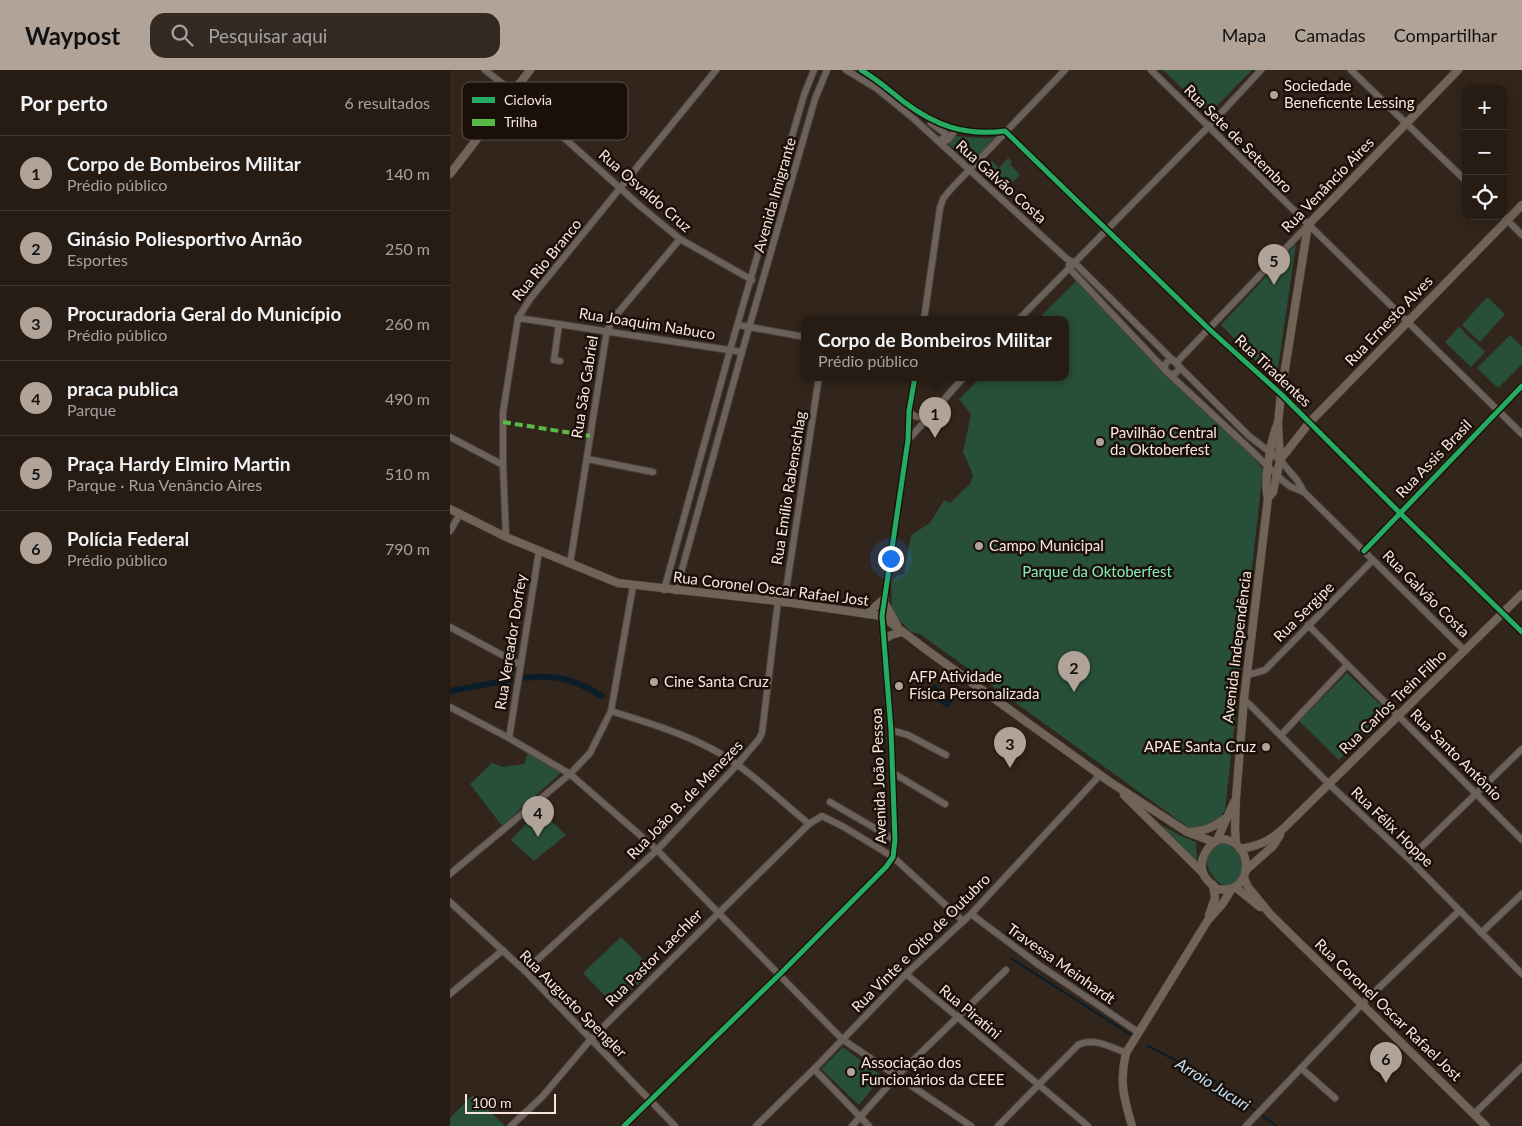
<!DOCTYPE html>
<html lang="pt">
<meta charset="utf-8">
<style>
body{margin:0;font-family:Lato,sans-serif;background:#322922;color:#f1f3f6}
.controls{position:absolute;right:15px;top:15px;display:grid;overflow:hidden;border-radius:10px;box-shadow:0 2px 12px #0003}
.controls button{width:45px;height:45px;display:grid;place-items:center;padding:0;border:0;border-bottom:1px solid #423a34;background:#261c14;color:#f1f3f6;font:25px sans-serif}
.scale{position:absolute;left:15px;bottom:12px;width:91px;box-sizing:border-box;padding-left:5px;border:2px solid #f7e7dc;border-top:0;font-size:14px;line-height:18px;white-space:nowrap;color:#f7e7dc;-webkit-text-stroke:4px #1b1009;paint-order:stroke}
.you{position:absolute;left:440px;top:488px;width:18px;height:18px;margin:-12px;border:4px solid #fff;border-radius:50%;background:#1a73e8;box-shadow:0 0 0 8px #1a73e833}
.badge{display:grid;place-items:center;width:32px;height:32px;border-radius:50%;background:#b2a398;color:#111;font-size:16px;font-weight:700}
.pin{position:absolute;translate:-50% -41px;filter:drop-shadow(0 1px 2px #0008)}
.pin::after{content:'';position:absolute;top:26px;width:18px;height:15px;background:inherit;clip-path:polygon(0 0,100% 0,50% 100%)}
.popup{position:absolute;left:351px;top:246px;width:268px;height:65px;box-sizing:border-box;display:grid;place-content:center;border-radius:10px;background:#261c14;filter:drop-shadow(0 1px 4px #0005);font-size:16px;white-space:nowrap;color:#a4a1a0}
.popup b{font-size:19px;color:#f1f3f6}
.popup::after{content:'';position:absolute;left:50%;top:100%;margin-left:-10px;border:10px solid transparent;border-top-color:#261c14}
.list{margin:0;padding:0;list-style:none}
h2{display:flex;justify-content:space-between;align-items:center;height:65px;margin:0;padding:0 20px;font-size:21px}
h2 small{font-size:16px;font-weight:400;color:#a4a1a0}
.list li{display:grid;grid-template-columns:32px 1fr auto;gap:15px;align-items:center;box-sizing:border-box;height:75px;padding:0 20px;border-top:1px solid #423a34}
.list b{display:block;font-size:19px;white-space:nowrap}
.list p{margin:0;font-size:16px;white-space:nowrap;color:#a4a1a0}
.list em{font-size:16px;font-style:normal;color:#a4a1a0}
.icon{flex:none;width:28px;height:28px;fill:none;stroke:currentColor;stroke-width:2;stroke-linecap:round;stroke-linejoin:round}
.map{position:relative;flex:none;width:1072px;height:1056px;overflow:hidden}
header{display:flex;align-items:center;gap:30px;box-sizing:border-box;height:70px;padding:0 25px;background:#b2a398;color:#111}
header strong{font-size:24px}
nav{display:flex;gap:28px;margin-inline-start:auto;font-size:18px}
.search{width:350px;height:45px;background:#322922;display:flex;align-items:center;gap:12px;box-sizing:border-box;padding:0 18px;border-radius:15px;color:#a4a1a0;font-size:19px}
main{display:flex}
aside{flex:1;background:#261c14}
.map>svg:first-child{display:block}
</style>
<header>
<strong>Waypost</strong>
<div class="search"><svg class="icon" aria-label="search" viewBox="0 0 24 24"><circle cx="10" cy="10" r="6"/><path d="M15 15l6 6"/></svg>Pesquisar aqui</div>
<nav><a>Mapa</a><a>Camadas</a><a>Compartilhar</a></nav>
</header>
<main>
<aside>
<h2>Por perto<small>6 resultados</small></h2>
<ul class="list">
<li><span class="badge">1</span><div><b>Corpo de Bombeiros Militar</b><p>Prédio público</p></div><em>140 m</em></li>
<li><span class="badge">2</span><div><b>Ginásio Poliesportivo Arnão</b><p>Esportes</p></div><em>250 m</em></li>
<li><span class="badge">3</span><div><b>Procuradoria Geral do Município</b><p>Prédio público</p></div><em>260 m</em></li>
<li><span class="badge">4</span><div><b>praca publica</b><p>Parque</p></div><em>490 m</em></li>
<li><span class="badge">5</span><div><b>Praça Hardy Elmiro Martin</b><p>Parque · Rua Venâncio Aires</p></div><em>510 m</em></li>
<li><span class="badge">6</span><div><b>Polícia Federal</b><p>Prédio público</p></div><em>790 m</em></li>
</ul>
</aside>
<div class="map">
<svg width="1072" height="1056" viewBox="0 0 1072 1056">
<rect width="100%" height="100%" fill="#32251b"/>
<g fill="#284f39">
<polygon points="713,0 802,0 759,44"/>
<polygon points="504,66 536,68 548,67 521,96 497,73"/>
<polygon points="558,88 562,92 560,94 570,105 557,118 536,97 542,91 549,98"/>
<polygon points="846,174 826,312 771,255"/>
<polygon points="628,209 692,281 738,326 773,355 813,399 775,740 767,752 742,760 470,564 461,562 442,543 441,511 448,505 454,504 461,465 480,453 494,430 500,433 520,414 523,405 513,382 521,344 509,329 531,307 615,307 615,249 588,249"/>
<polygon points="1037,227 1055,244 1030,272 1012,255"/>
<polygon points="1009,257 1035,282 1021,297 995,272"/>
<polygon points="1060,265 1072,277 1072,294 1048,318 1027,298"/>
<polygon points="897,603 937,641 889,690 849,651"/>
<polygon points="78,682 112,702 52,756 20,714 42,693 53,697 74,694"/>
<polygon points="89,740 116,765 84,791 61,770"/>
<polygon points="706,752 731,766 746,772 747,792"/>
<path d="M772,772C791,778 797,795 788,812L776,816C761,812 748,786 764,775C767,774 769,773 772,772Z"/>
<polygon points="171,867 203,900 165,936 133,903"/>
<polygon points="393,977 432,1006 409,1035 371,999"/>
<polygon points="23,1025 55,1056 0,1056 0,1048"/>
</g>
<polygon fill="#0b1d28" points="484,614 504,629 497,638 477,624"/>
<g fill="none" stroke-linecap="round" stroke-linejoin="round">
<g stroke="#0b1d28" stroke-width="2">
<polyline points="562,889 681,965"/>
<polyline points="698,976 760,1008 827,1056"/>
</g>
<g stroke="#0b1d28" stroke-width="6">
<path d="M76,608C107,604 126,610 152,626"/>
<polyline points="0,621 60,610"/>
</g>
<g stroke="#4d423a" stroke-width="8">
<g id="minor">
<polyline points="35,0 63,22 190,136 230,169 302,210"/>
<polyline points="396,0 426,18 464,49 617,189 625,193 799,366 830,390 847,410 854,422 1015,581"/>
<path d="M411,0C427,9 440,21 454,32C486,56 515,66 555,61L759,259L831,324L950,443L1072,562"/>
<polyline points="701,0 1072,364"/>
<polyline points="901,0 1016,111"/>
<polyline points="481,53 496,64 495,67 488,71"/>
<polyline points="492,73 499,69 505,60"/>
<polyline points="1053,146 1072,165"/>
<polyline points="619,195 619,198 717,302 802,381 832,410 841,417 854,422"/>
<polyline points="68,248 292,282"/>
<polyline points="474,249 490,138 493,129 500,120 615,0"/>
<polyline points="569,249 758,57 811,0"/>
<polyline points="109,254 104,290 110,291"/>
<polyline points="288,255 355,267"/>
<circle cx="722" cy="297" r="7"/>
<polyline points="726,293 858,155"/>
<path d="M459,341C464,348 469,348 477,346"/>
<polyline points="0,367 53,395"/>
<polyline points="458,370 514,307"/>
<polyline points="137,389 203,402"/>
<polyline points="0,461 10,444"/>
<polyline points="56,467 53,395 53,342 68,248 80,229 266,0"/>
<polyline points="914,481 1072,316"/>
<polyline points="120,494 157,260 167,244 230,169"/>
<polyline points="214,520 280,280 354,25 364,0"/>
<polyline points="226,521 292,282 365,29 377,0"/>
<polyline points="334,533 369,307"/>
<polyline points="858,555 1072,770"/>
<polyline points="0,557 69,594"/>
<polyline points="798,605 815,600 923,490"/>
<polyline points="794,629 879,714 959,789 1072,904"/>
<polyline points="0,637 59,668 120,704 207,780 392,969 521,1056"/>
<path d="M161,641C195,652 230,662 262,679C298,698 328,729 359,754"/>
<polyline points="441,660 458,665 496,685"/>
<polyline points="831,665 897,595"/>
<polyline points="59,668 89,481"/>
<polyline points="443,703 495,734"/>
<polyline points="380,732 445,770"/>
<polyline points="959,789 1072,679"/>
<polyline points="0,804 120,704 140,683 161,641 183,516"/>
<polyline points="0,832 75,901 225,1056"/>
<polyline points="521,844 589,895 688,962"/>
<polyline points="1031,863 1072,824"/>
<polyline points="75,901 207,780 287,695 309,669 312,663 328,531"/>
<polyline points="456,904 638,1056"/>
<polyline points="0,924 53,880"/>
<polyline points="851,998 885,1028"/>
<polyline points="364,999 419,1056"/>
<polyline points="1024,1044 1072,997"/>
<polyline points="61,1056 92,1027 141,969 359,754 372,746 394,757 443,787 513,851"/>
<polyline points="174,1056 330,904 436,797 443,787 445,770 441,660 432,546 458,370 459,341 465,307"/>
<polyline points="306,1056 364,999 456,904 521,844 650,705"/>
<polyline points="402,1056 446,1007 556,900"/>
<path d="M548,1056L628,975C643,967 661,977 676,983"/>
<polyline points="796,1056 912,934 1009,841"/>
</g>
</g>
<g stroke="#4d423a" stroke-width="9">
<g id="major">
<polyline points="0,104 80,0"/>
<polyline points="830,390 859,353 1072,135"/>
<polyline points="818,428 823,422 830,390 828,353 831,324 858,155 1008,0"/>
<polyline points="0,439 56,467 168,513 328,531 432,546 478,581 660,712 737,762 764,772"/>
<polyline points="434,532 447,555"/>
<polyline points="417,544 435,528"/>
<polyline points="434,569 441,565 452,562"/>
<polyline points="674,725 753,803"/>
<path d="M739,762C754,761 763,758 774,749"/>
<path d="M771,769C805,770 805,826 767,819C762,815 755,809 753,803C748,790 758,773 771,769Z"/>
<polyline points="767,770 784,732"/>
<path d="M786,773L785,758L786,728L794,629L818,428C813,412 821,368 828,353"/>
<path d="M790,779C808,776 820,771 833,759L1072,524"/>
<polyline points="796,800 823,776 830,765"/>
<polyline points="794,808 798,817 820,844 1036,1056"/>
<polyline points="785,817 810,837"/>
<polyline points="759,845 765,828 763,815"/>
<path d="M682,1056C674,1029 669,1011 676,983L758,850L773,833L781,820"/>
</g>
</g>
<use href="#minor" stroke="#6c625b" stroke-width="6"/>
<use href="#major" stroke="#706358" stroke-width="8"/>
<polyline stroke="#58b947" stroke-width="4" stroke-dasharray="8 4" stroke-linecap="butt" points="53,352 140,366"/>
<g stroke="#1b1009" stroke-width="8">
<g id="cycleway">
<path d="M411,0C427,9 440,21 454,32C486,56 515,66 555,61L759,259L831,324L950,443L1072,562"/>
<polyline points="914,481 1072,316"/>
<polyline points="174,1056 330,904 436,797 443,787 445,770 441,660 432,546 458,370 459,341 465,307"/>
</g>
</g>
<use href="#cycleway" stroke="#26ab63" stroke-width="5"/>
</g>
<g fill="#b2a398" stroke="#1b1009" stroke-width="2">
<circle cx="824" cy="25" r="5"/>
<circle cx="650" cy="372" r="5"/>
<circle cx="529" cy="476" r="5"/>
<circle cx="204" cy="612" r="5"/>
<circle cx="449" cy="616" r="5"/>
<circle cx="816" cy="677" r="5"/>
<circle cx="401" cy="1002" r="5"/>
</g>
<g text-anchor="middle" stroke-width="5" stroke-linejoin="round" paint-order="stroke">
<g font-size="15" fill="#f7e7dc" stroke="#1b1009" text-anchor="start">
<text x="834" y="21">Sociedade<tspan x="834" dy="17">Beneficente Lessing</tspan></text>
<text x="660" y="368">Pavilhão Central<tspan x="660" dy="17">da Oktoberfest</tspan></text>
<text x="539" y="481">Campo Municipal</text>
<text x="459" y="612">AFP Atividade<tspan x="459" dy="17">Física Personalizada</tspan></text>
<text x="214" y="617">Cine Santa Cruz</text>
<text x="806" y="682" text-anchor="end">APAE Santa Cruz</text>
<text x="411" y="998">Associação dos<tspan x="411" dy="17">Funcionários da CEEE</tspan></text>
</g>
<g font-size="15" fill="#f7e7dc" stroke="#1b1009">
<text transform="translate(788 69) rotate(45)" y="5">Rua Sete de Setembro</text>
<text transform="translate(551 112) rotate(42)" y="5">Rua Galvão Costa</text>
<text transform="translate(878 115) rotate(-46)" y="5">Rua Venâncio Aires</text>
<text transform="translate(195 121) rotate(41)" y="5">Rua Osvaldo Cruz</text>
<text transform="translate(325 125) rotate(-74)" y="5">Avenida Imigrante</text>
<text transform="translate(97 190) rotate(-51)" y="5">Rua Rio Branco</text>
<text transform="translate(939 251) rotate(-46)" y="5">Rua Ernesto Alves</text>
<text transform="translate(197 254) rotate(9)" y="5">Rua Joaquim Nabuco</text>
<text transform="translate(823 301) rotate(43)" y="5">Rua Tiradentes</text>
<text transform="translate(135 317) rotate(-81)" y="5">Rua São Gabriel</text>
<text transform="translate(984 389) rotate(-46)" y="5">Rua Assis Brasil</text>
<text transform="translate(339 418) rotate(-81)" y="5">Rua Emílio Rabenschlag</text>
<text transform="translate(321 519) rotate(7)" y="5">Rua Coronel Oscar Rafael Jost</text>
<text transform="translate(976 524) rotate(45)" y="5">Rua Galvão Costa</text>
<text transform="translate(854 542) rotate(-45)" y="5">Rua Sergipe</text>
<text transform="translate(61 572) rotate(-81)" y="5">Rua Vereador Dorfey</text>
<text transform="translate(787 577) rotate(-83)" y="5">Avenida Independência</text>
<text transform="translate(943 632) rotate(-44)" y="5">Rua Carlos Trein Filho</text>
<text transform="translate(1006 685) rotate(45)" y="5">Rua Santo Antônio</text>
<text transform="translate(429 706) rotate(-92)" y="5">Avenida João Pessoa</text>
<text transform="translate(235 730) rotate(-46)" y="5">Rua João B. de Menezes</text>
<text transform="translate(942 757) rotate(44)" y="5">Rua Félix Hoppe</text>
<text transform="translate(471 873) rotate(-45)" y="5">Rua Vinte e Oito de Outubro</text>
<text transform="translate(204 888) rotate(-45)" y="5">Rua Pastor Laechler</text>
<text transform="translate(611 894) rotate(35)" y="5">Travessa Meinhardt</text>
<text transform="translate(123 934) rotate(45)" y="5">Rua Augusto Spengler</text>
<text transform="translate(938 940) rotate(44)" y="5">Rua Coronel Oscar Rafael Jost</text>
<text transform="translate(520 942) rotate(40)" y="5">Rua Piratini</text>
</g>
<g font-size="15" fill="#85ecb8" stroke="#1b1009">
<text x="647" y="507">Parque da Oktoberfest</text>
</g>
<g font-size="16" font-style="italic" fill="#bfe1fa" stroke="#1b1009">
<text transform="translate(763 1014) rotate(32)" y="6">Arroio Jucuri</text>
</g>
</g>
<rect x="12" y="12" width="166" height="58" rx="8" fill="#1b1009" stroke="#5d5048" stroke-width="1"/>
<rect x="22" y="27" width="23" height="6" fill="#26ab63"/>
<rect x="22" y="49" width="23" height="7" fill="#58b947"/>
<g font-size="14" fill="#f7e7dc">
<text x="54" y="35">Ciclovia</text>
<text x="54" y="57">Trilha</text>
</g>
</svg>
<div class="controls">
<button>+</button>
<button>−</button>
<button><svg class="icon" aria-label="locate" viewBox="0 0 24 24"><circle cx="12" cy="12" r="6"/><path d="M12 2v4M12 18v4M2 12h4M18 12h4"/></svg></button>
</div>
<div class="scale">100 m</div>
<div class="you"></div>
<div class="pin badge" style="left:485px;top:368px">1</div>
<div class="popup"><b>Corpo de Bombeiros Militar</b>Prédio público</div>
<div class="pin badge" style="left:624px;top:622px">2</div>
<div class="pin badge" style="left:560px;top:698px">3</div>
<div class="pin badge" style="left:88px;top:767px">4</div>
<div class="pin badge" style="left:824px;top:215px">5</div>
<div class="pin badge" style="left:936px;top:1013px">6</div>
</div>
</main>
